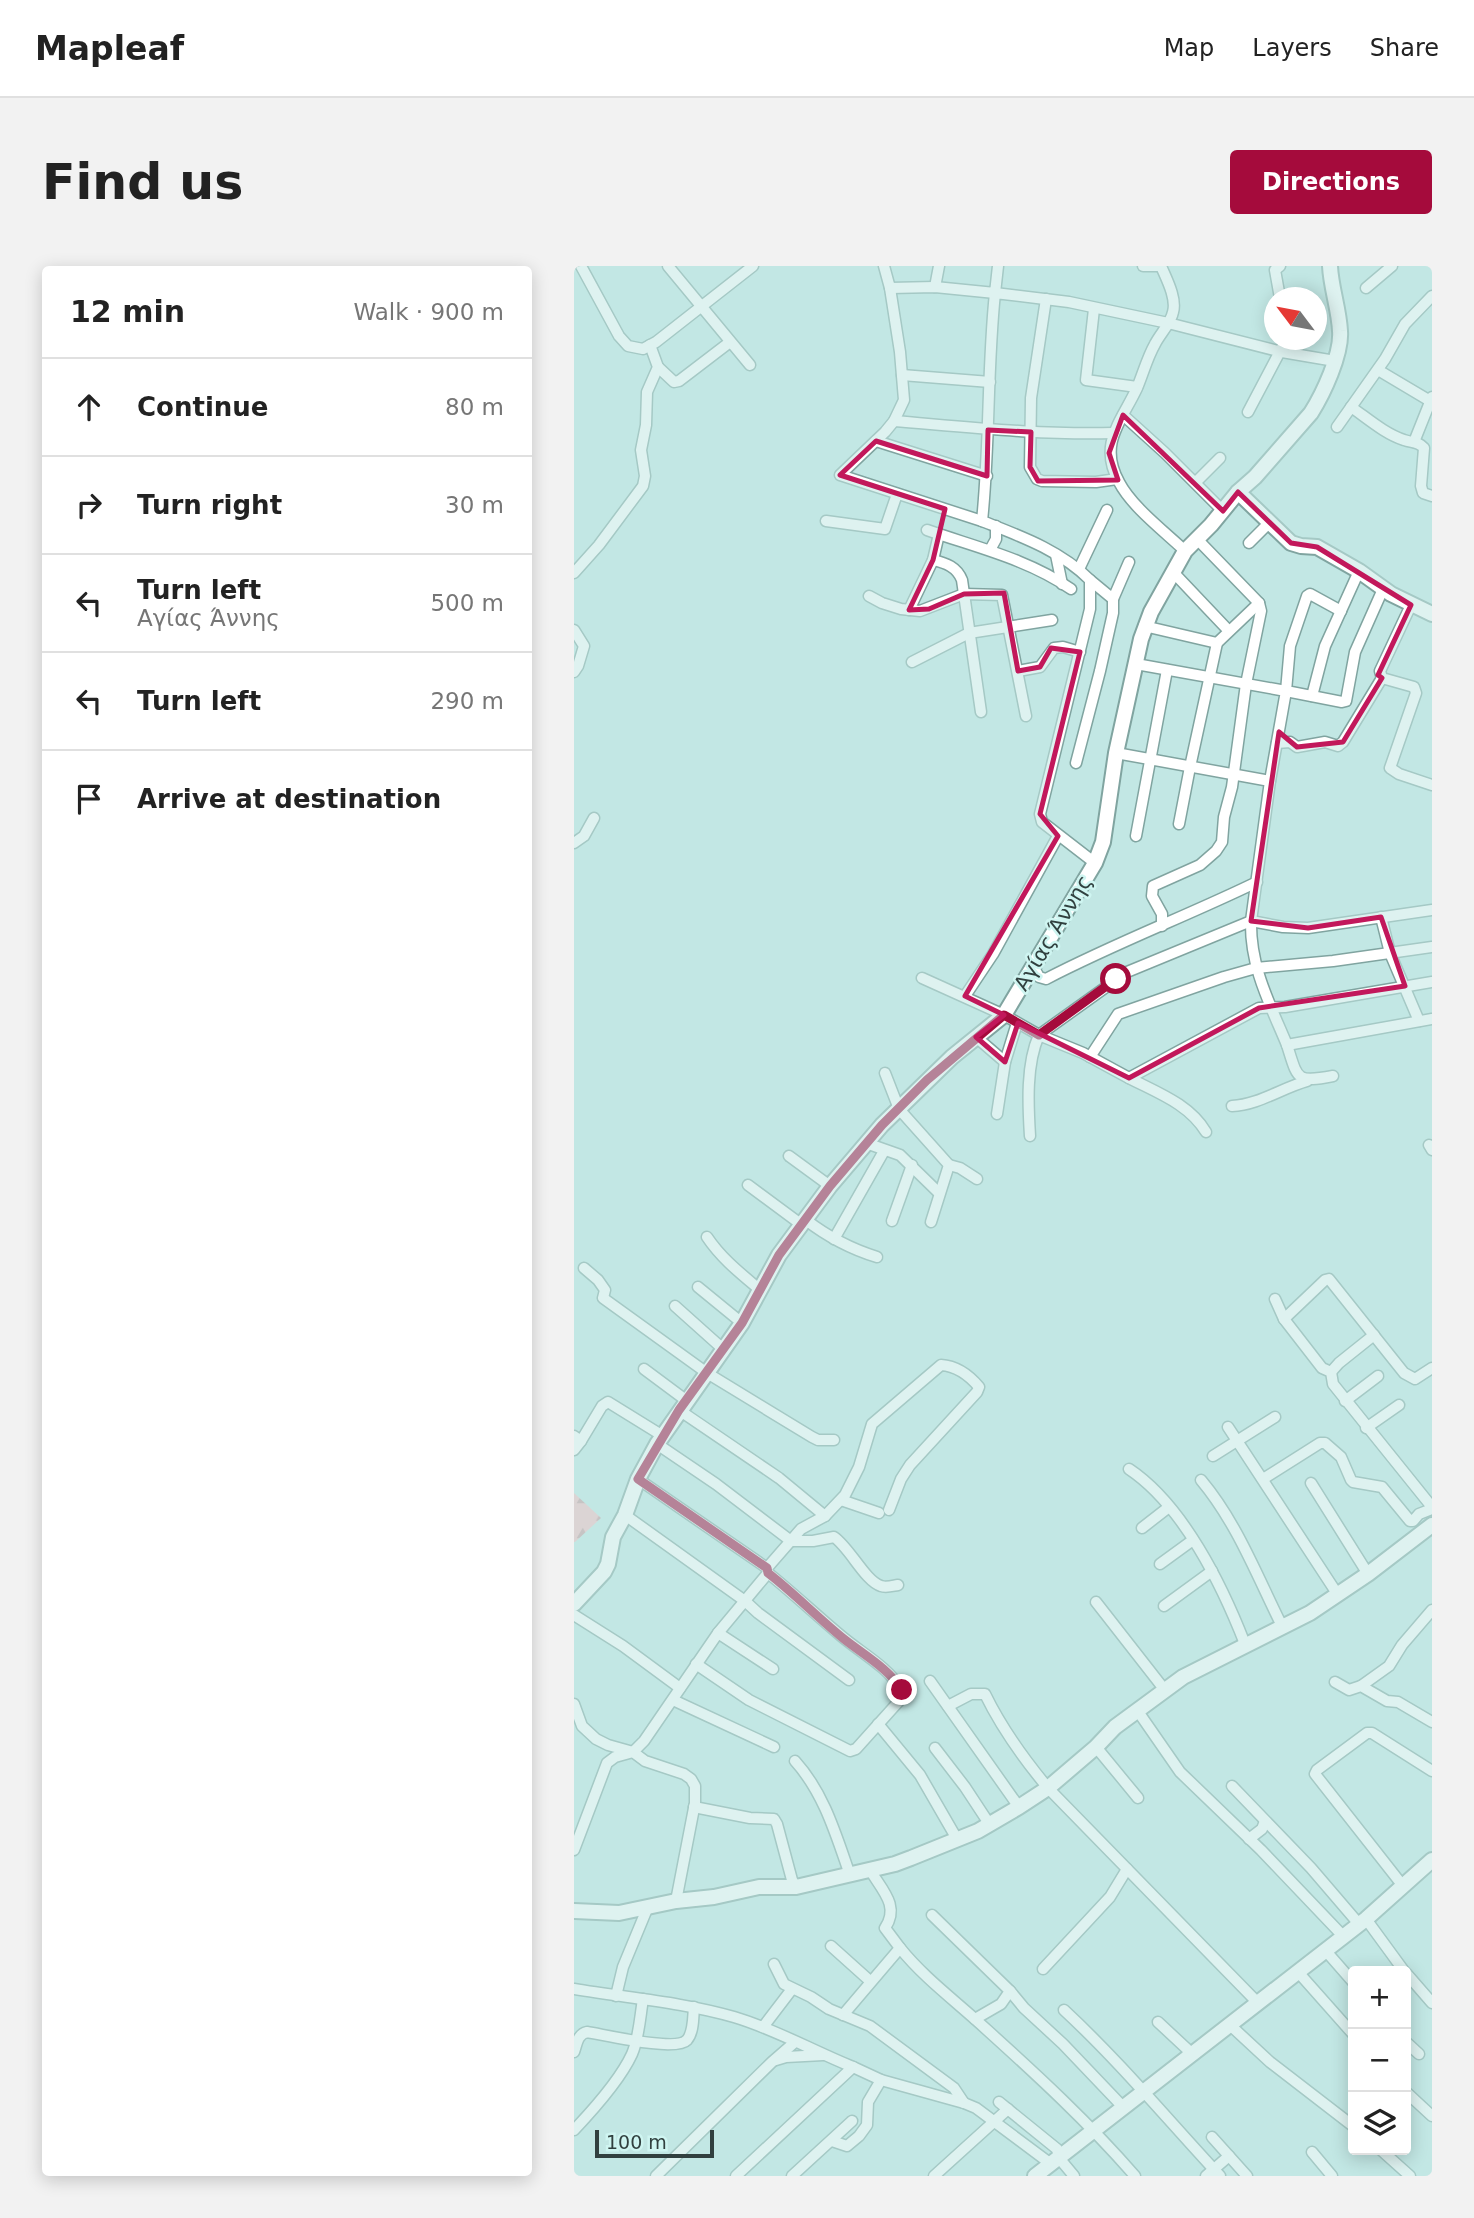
<!DOCTYPE html>
<meta charset="utf-8">
<style>
body{margin:0;font-family:"DejaVu Sans",sans-serif;background:#f2f2f2;color:#222}
.controls{position:absolute;right:21px;bottom:21px;display:grid;overflow:hidden;border-radius:7px;box-shadow:0 4px 18px #0003}
.controls button{width:63px;height:63px;display:grid;place-items:center;padding:0;border:0;border-bottom:2px solid #e0e0e0;background:#fff;color:#222;font:35px sans-serif}
.compass{position:absolute;left:690px;top:21px;width:63px;height:63px;border-radius:50%;background:#fff;box-shadow:0 4px 18px #0003;rotate:302deg}
.scale{position:absolute;left:21px;bottom:18px;width:119px;box-sizing:border-box;padding-left:7px;border:4px solid #31403f;border-top:0;font-size:19px;line-height:24px;white-space:nowrap;color:#31403f;-webkit-text-stroke:5px #cff5f1;paint-order:stroke}
.stop{position:absolute;width:21px;height:21px;margin:-16px;border:5px solid #a50b3c;border-radius:50%;background:#fff}
.stop.end{background:#a50b3c;border-color:#fff;box-shadow:0 2px 7px #0008}
.list{margin:0;padding:0;list-style:none}
h2{display:flex;justify-content:space-between;align-items:center;height:91px;margin:0;padding:0 28px;font-size:30px}
h2 small{font-size:23px;font-weight:400;color:#767676}
.list li{display:grid;grid-template-columns:46px 1fr auto;gap:21px;align-items:center;box-sizing:border-box;height:98px;padding:0 28px;border-top:2px solid #e0e0e0}
.list b{display:block;font-size:26px;white-space:nowrap}
.list p{margin:0;font-size:23px;white-space:nowrap;color:#767676}
.list em{font-size:23px;font-style:normal;color:#767676}
.icon{flex:none;width:38px;height:38px;fill:none;stroke:currentColor;stroke-width:2;stroke-linecap:round;stroke-linejoin:round}
.map{position:relative;flex:none;width:858px;height:1910px;overflow:hidden;border-radius:7px}
header{display:flex;align-items:center;gap:42px;box-sizing:border-box;height:98px;padding:0 35px;background:#fff;border-bottom:2px solid #e0e0e0}
header strong{font-size:33px}
nav{display:flex;gap:38px;margin-inline-start:auto;font-size:24px}
.intro{display:flex;align-items:center;justify-content:space-between;box-sizing:border-box;height:168px;padding:0 42px}
h1{margin:0;font-size:49px}
.button{padding:18px 32px;border-radius:7px;background:#a50b3c;color:#fff;font-size:24px;font-weight:700}
main{display:flex;gap:42px;padding:0 42px}
aside{flex:1;background:#fff;border-radius:7px;box-shadow:0 4px 18px #0003}
.map>svg:first-child{display:block}
</style>
<header>
<strong>Mapleaf</strong>
<nav><a>Map</a><a>Layers</a><a>Share</a></nav>
</header>
<div class="intro"><h1>Find us</h1><a class="button">Directions</a></div>
<main>
<aside>
<h2>12 min<small>Walk · 900 m</small></h2>
<ul class="list">
<li><svg class="icon" aria-label="ahead" viewBox="0 0 24 24"><path d="M12 20V5M6 11l6-6 6 6"/></svg><div><b>Continue</b></div><em>80 m</em></li>
<li><svg class="icon" aria-label="right" viewBox="0 0 24 24"><path d="M7 20v-9h11M14 6l5 5-5 5"/></svg><div><b>Turn right</b></div><em>30 m</em></li>
<li><svg class="icon" aria-label="left" viewBox="0 0 24 24"><path d="M17 20v-9H6M10 6l-5 5 5 5"/></svg><div><b>Turn left</b><p>Αγίας Άννης</p></div><em>500 m</em></li>
<li><svg class="icon" aria-label="left" viewBox="0 0 24 24"><path d="M17 20v-9H6M10 6l-5 5 5 5"/></svg><div><b>Turn left</b></div><em>290 m</em></li>
<li><svg class="icon" aria-label="arrive" viewBox="0 0 24 24"><path d="M6 21V4h12l-3 4 3 4H6"/></svg><div><b>Arrive at destination</b></div></li>
</ul>
</aside>
<div class="map">
<svg width="858" height="1910" viewBox="0 0 858 1910">
<defs>
<pattern id="forest-firs" width="22" height="20" patternUnits="userSpaceOnUse" patternTransform="scale(1.75)"><rect width="22" height="20" fill="#f9bcc1"/><path d="M5 1l3.5 6h-7zM16 11l3.5 6h-7z" fill="#ca9a9e"/></pattern>
</defs>
<rect width="100%" height="100%" fill="#c2e7e4"/>
<polygon fill="url(#forest-firs)" points="0,1227 27,1252 1,1276 0,1276"/>
<g fill="none" stroke-linecap="round" stroke-linejoin="round">
<g stroke="#80a4a0" stroke-width="13">
<g id="street">
<polyline points="7,0 45,70 54,80 69,83 82,76 179,0"/>
<polyline points="94,0 176,99"/>
<polyline points="310,0 316,22 361,21 421,27 424,0"/>
<polyline points="569,0 586,0"/>
<path d="M587,0C592,12 603,32 599,46C597,57 586,68 581,78C573,92 569,108 563,122C547,156 524,178 545,216C558,241 590,265 611,285"/>
<polyline points="706,0 701,4 706,32"/>
<polyline points="361,21 365,0"/>
<polyline points="316,22 326,86 330,134 320,155 311,166 266,209 408,255"/>
<polyline points="792,22 818,0"/>
<polyline points="472,33 457,132 456,201 463,213 468,215 522,216 543,213"/>
<polyline points="520,43 512,114 563,121"/>
<polyline points="84,101 100,116 105,115 156,76"/>
<polyline points="804,104 856,135"/>
<polyline points="328,109 416,116"/>
<path d="M777,141C793,152 811,168 830,174C838,177 844,175 850,182L847,220L849,227L858,230"/>
<polyline points="674,146 712,74"/>
<polyline points="549,149 591,187 649,245"/>
<path d="M320,155C393,161 466,169 539,167"/>
<polyline points="763,161 811,93 831,58 858,30"/>
<polyline points="302,175 413,210"/>
<polyline points="840,176 858,131"/>
<polyline points="622,216 646,192"/>
<polyline points="252,255 311,263 323,228"/>
<path d="M353,264C401,281 454,293 497,323"/>
<polyline points="675,277 695,257"/>
<polyline points="416,284 422,273 422,260"/>
<polyline points="482,289 488,318"/>
<path d="M359,294C372,297 383,301 388,314L407,446"/>
<polyline points="505,303 533,244"/>
<polyline points="599,306 654,364"/>
<polyline points="0,307 25,279 69,220 71,210 67,184 72,159 73,126 84,101 76,79"/>
<polyline points="516,314 539,333"/>
<polyline points="295,330 308,337 327,343 346,345 390,328 428,329 452,450"/>
<polyline points="837,339 806,405 808,412 840,421 842,427 816,502 825,508 858,519"/>
<polyline points="335,344 359,294 365,268"/>
<polyline points="767,345 736,328 733,330 716,380 712,425 768,436 772,435 781,386 809,323"/>
<polyline points="570,360 643,377"/>
<polyline points="0,364 10,380 4,400 0,406"/>
<polyline points="338,396 395,367 478,354"/>
<polyline points="562,398 712,425 696,515"/>
<polyline points="444,405 466,401 480,382 489,381 506,386"/>
<polyline points="738,430 751,380 785,305"/>
<polyline points="703,477 716,476 723,481 751,476 764,480 769,476 808,412"/>
<path d="M542,487L696,515L677,655C676,701 696,738 713,779L858,753"/>
<polyline points="502,497 526,405 539,347 539,333 555,296"/>
<polyline points="605,558 616,501 643,377 685,337"/>
<polyline points="562,570 593,404"/>
<polyline points="0,577 10,570 20,552"/>
<path d="M521,597L468,556L466,548L516,343V314C486,284 446,270 408,255C416,179 413,103 421,27L495,36L594,57L708,86L761,95"/>
<polyline points="807,651 816,687 845,755"/>
<polyline points="588,660 588,648 578,630 579,620 626,599 642,585 648,576 650,551 658,521 672,418 687,345 685,337 623,273"/>
<path d="M459,700L465,711L472,713C541,677 613,650 683,616"/>
<polyline points="348,712 430,749 465,769 553,706 677,655 709,661 734,662 858,644"/>
<polyline points="391,730 419,688 484,570"/>
<polyline points="402,771 431,796"/>
<path d="M713,779C724,814 722,817 759,810"/>
<polyline points="516,791 544,748 650,711 682,702 759,695 858,681"/>
<polyline points="311,807 325,843 375,899 357,956"/>
<path d="M555,812C584,827 615,838 632,866"/>
<path d="M658,840C684,839 708,822 733,815"/>
<polyline points="423,848 431,796 443,757"/>
<path d="M456,870C454,838 452,798 465,769L509,787L555,812L685,742L711,741L858,716"/>
<polyline points="292,877 326,889 365,927"/>
<polyline points="855,879 858,884"/>
<polyline points="215,890 256,920"/>
<polyline points="375,899 386,902 403,913"/>
<polyline points="174,919 228,959"/>
<path d="M232,954C254,971 277,983 303,991"/>
<polyline points="318,955 338,899"/>
<path d="M133,971C147,992 166,1007 185,1023"/>
<polyline points="260,973 310,885"/>
<polyline points="10,1002 24,1014 31,1024 29,1032 133,1107 238,1171 244,1174 260,1174"/>
<polyline points="124,1021 168,1057"/>
<polyline points="701,1033 710,1053 748,1102 757,1106 759,1118 858,1241"/>
<polyline points="101,1040 149,1083"/>
<polyline points="710,1053 751,1014 755,1013 830,1107 841,1113 858,1102"/>
<polyline points="70,1103 113,1135"/>
<polyline points="757,1106 765,1097 800,1069"/>
<polyline points="771,1135 804,1110"/>
<polyline points="105,1144 205,1212 251,1250"/>
<polyline points="654,1161 764,1329"/>
<polyline points="792,1162 825,1139"/>
<polyline points="0,1170 7,1175 28,1140 34,1136 89,1170"/>
<path d="M83,1178L142,1218L217,1275H239L260,1271C276,1282 291,1315 307,1320C312,1322 318,1320 324,1319"/>
<polyline points="0,1184 7,1175"/>
<polyline points="639,1190 701,1151"/>
<path d="M555,1203C609,1239 648,1319 671,1378"/>
<polyline points="64,1213 193,1302"/>
<polyline points="689,1213 746,1177 751,1177 767,1191 777,1214 779,1216 808,1221 836,1255 839,1255 845,1248 858,1243"/>
<path d="M627,1214C663,1257 683,1310 708,1360"/>
<polyline points="737,1217 794,1308"/>
<polyline points="267,1234 305,1247"/>
<polyline points="51,1249 171,1335 184,1347 275,1414"/>
<polyline points="568,1262 595,1241"/>
<polyline points="586,1298 619,1274"/>
<polyline points="522,1336 590,1423"/>
<polyline points="590,1340 638,1305"/>
<polyline points="0,1349 49,1380 106,1422"/>
<polyline points="144,1367 199,1403"/>
<path d="M122,1398L175,1434L276,1485L282,1483L326,1434L328,1424C313,1400 287,1387 266,1369C242,1349 219,1327 194,1307"/>
<polyline points="356,1415 445,1541"/>
<polyline points="761,1416 775,1424 787,1420 813,1435 824,1436 858,1456"/>
<polyline points="787,1420 815,1400 828,1379 858,1344"/>
<polyline points="99,1434 200,1481"/>
<polyline points="0,1438 8,1460 22,1473 34,1479 59,1486 71,1495 110,1508 117,1513 121,1520 121,1537 102,1635"/>
<path d="M374,1440L397,1428H411C428,1463 449,1492 474,1522L683,1736"/>
<polyline points="563,1444 606,1506 687,1584 769,1670"/>
<polyline points="304,1458 346,1509 383,1573"/>
<polyline points="522,1481 564,1532"/>
<polyline points="361,1482 391,1521 416,1559"/>
<path d="M221,1495C250,1527 262,1569 276,1609"/>
<polyline points="658,1520 737,1602 785,1658"/>
<polyline points="120,1541 176,1552 200,1553 203,1558 218,1614 222,1621"/>
<polyline points="675,1573 688,1563 691,1555"/>
<path d="M0,1584L33,1497L41,1491L59,1486L70,1475L144,1367L194,1307L193,1302L227,1263L251,1250L271,1229L285,1201L298,1158L367,1099C382,1100 395,1109 405,1121L403,1126L336,1199L327,1213L315,1244"/>
<polyline points="829,1620 741,1508 743,1504 793,1467 798,1467 858,1505"/>
<polyline points="358,1649 436,1725 427,1738 401,1753"/>
<polyline points="792,1653 830,1705"/>
<polyline points="257,1680 296,1715"/>
<path d="M326,1682C351,1713 383,1736 412,1763C464,1810 515,1857 561,1910"/>
<polyline points="751,1684 779,1716"/>
<polyline points="200,1698 210,1718 237,1731 255,1743 296,1760 380,1822 390,1837"/>
<polyline points="469,1703 536,1631 553,1603"/>
<polyline points="724,1706 779,1768"/>
<polyline points="832,1707 858,1737"/>
<path d="M0,1723C53,1732 108,1736 160,1751C201,1763 239,1785 279,1801L162,1910"/>
<polyline points="436,1725 450,1742 489,1778 550,1842"/>
<polyline points="42,1730 49,1701 73,1643"/>
<path d="M490,1744C546,1796 594,1854 646,1910"/>
<path d="M269,1749L326,1682L311,1662C326,1640 308,1624 296,1604"/>
<polyline points="584,1756 613,1783 615,1791"/>
<polyline points="656,1759 696,1796 779,1860"/>
<polyline points="189,1761 218,1723"/>
<polyline points="832,1776 845,1788"/>
<path d="M0,1786C3,1777 4,1768 13,1766C32,1769 102,1786 113,1774C120,1766 119,1750 120,1741"/>
<polyline points="202,1794 212,1791 249,1789"/>
<polyline points="279,1801 307,1814 390,1837 402,1842 477,1898"/>
<polyline points="832,1826 858,1850"/>
<polyline points="425,1836 483,1883 485,1892 500,1910"/>
<path d="M0,1864C18,1845 47,1812 58,1788C65,1772 66,1751 69,1733"/>
<polyline points="638,1871 673,1910"/>
<polyline points="258,1875 273,1880 285,1870 293,1859 294,1836 307,1814"/>
<polyline points="807,1884 836,1910"/>
<polyline points="738,1886 758,1910"/>
<polyline points="82,1910 198,1796 221,1776"/>
<polyline points="218,1910 278,1855"/>
<polyline points="360,1910 434,1843"/>
<polyline points="632,1910 655,1890"/>
</g>
</g>
<g stroke="#80a4a0" stroke-width="18">
<g id="secondary">
<polyline points="664,226 717,277 727,280 743,281 785,305 817,328 858,348"/>
<path d="M0,1338L30,1306L34,1298L39,1271L51,1249L64,1213L83,1178L168,1057L205,989L256,920L308,859L378,791L430,749L521,597L529,576L542,487L567,373L577,346L611,285L637,259L664,226L681,211L737,147C749,128 768,88 766,65C765,43 757,22 756,0"/>
<polyline points="0,1645 45,1647 102,1635 140,1631 185,1621 222,1621 321,1598 337,1592 404,1565 445,1541 474,1522 522,1481 541,1461 609,1411 736,1347 794,1308 858,1259"/>
<polyline points="461,1910 792,1653 858,1594"/>
</g>
</g>
<use href="#street" stroke="#fff" stroke-width="10"/>
<use href="#secondary" stroke="#fff" stroke-width="14"/>
</g>
<g fill="none" stroke-linecap="round" stroke-linejoin="round">
<path stroke="#a50b3c" stroke-width="9" d="M328,1424C314,1402 290,1389 270,1373C244,1352 221,1328 194,1307L193,1302L64,1213L105,1144L168,1057L205,989L256,920L308,859L353,814L430,749L465,769L542,713"/>
</g>
<path d="M0 0H858V1910H0ZM549,149L649,245L664,226L717,277L743,281L837,339L804,409L808,412L769,476L723,481L705,466L677,655L734,662L807,651L831,720L685,742L555,812L444,757L431,796L402,771L430,749L391,730L484,570L466,548L506,386L477,382L466,401L444,405L430,327L390,328L355,343L335,344L359,294L371,243L266,209L302,175L413,210L414,164L457,166L456,201L464,215L544,214L535,187Z" fill="#c2e7e4" fill-opacity=".55" fill-rule="evenodd"/>
<path fill="none" stroke="#c2185b" stroke-width="5" stroke-linejoin="round" d="M549,149L649,245L664,226L717,277L743,281L837,339L804,409L808,412L769,476L723,481L705,466L677,655L734,662L807,651L831,720L685,742L555,812L444,757L431,796L402,771L430,749L391,730L484,570L466,548L506,386L477,382L466,401L444,405L430,327L390,328L355,343L335,344L359,294L371,243L266,209L302,175L413,210L414,164L457,166L456,201L464,215L544,214L535,187Z"/>
<g text-anchor="middle" stroke-width="5" stroke-linejoin="round" paint-order="stroke">
<g font-size="21" fill="#31403f" stroke="#cff5f1">
<text transform="translate(479 667) rotate(-59)" y="7">Αγίας Άννης</text>
</g>
</g>
</svg>
<div class="controls">
<button>+</button>
<button>−</button>
<button><svg class="icon" aria-label="layers" viewBox="0 0 24 24"><path d="M12 4l9 5-9 5-9-5zM3 14l9 5 9-5"/></svg></button>
</div>
<svg class="compass" viewBox="-18 -18 36 36"><path d="M0-13l5 13h-10z" fill="#e53935"/><path d="M0 13l5-13h-10z" fill="#767676"/></svg>
<div class="scale">100 m</div>
<div class="stop" style="left:542px;top:713px"></div>
<div class="stop end" style="left:328px;top:1424px"></div>
</div>
</main>
